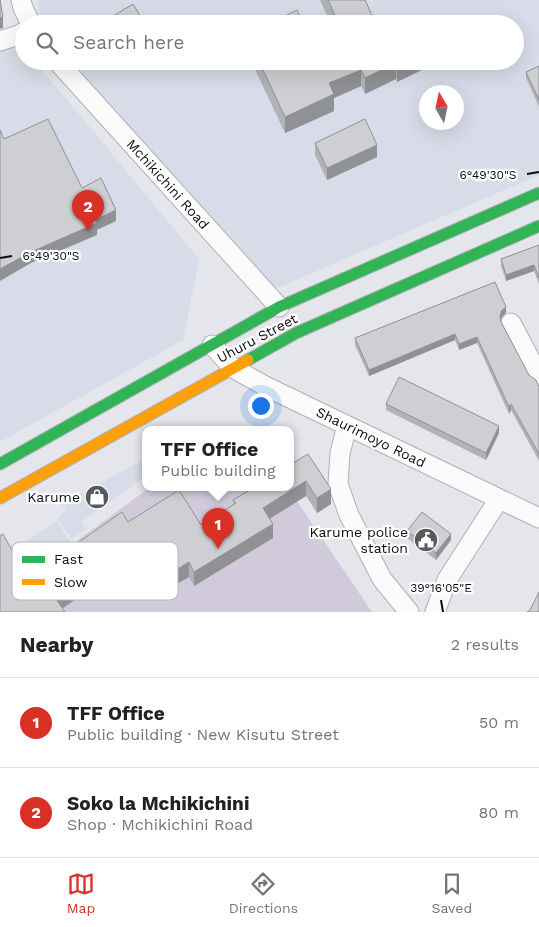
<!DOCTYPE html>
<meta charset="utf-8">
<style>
body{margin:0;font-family:"Work Sans",sans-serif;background:#f6f6f6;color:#222}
.compass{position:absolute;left:419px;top:85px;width:45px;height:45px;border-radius:50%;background:#fff;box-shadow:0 5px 20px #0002;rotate:351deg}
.you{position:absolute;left:260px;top:405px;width:18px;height:18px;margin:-12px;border:4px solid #fff;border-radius:50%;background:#1a73e8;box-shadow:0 0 0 8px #1a73e833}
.badge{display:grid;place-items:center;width:32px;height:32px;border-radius:50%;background:#d93025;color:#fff;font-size:16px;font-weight:700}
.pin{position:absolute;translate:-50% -41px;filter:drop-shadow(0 1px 2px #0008)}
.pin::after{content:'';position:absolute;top:26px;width:18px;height:15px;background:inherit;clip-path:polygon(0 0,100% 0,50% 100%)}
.popup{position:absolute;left:142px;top:426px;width:152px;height:65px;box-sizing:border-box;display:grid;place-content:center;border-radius:10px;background:#fff;filter:drop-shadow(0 1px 4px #0005);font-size:16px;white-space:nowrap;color:#767676}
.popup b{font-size:19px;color:#222}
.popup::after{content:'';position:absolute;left:50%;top:100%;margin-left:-10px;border:10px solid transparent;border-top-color:#fff}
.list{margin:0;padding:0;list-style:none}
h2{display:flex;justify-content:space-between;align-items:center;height:65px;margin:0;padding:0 20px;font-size:21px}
h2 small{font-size:16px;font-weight:400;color:#767676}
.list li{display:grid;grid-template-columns:32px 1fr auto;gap:15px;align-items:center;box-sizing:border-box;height:90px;padding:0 20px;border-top:1px solid #e0e0e0}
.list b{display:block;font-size:19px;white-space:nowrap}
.list p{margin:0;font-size:16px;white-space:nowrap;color:#767676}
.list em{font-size:16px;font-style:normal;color:#767676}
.icon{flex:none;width:28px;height:28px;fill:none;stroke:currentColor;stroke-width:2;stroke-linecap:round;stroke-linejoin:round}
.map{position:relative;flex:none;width:539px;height:612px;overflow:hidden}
.search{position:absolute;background:#fff;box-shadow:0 5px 20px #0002;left:15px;right:15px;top:15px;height:55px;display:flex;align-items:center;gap:12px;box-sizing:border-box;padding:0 18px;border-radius:28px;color:#767676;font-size:19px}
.sheet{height:245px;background:#fff}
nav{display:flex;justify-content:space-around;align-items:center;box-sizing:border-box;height:70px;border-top:1px solid #e0e0e0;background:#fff;font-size:14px;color:#767676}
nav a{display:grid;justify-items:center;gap:2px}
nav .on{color:#d93025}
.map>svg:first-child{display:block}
</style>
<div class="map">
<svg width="539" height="612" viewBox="0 0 539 612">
<rect width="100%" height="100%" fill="#e4e6eb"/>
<g fill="#d8dce8" fill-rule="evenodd">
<path d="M37,0H539V175L275,289L71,61H515V24H44ZM426,92H456V122H426Z"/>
<polygon points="14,44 24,51 24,61 33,61 74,108 199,259 183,340 0,442 0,48"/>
<polygon points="145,459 145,477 81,522 86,529 71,539 57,518 66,511 62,504"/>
<polygon points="57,521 71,543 34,566 33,564 19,573 4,549 15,542 18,546"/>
</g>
<polygon fill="#d1cada" points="149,488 288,488 372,612 0,612 0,593 37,570"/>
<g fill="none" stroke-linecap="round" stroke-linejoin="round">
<g stroke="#afb1b5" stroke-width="21">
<g id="street">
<polyline points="21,0 23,8 31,24"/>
<polyline points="0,41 19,35 24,32"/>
<polyline points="57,61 279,307"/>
<polyline points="511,323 539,376"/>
<polyline points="212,345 233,368 265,386 539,518"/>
<polyline points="347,426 340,453 338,484 349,515 382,579 409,612"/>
<polyline points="435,612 447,580 499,499"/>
</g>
</g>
<g stroke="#afb1b5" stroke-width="13">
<g id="fast">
<polyline points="248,360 296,333 539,226"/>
<polyline points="0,464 279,307 539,193"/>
</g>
</g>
<g stroke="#afb1b5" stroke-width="13">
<polyline id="slow" points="0,498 248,360"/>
</g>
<use href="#street" stroke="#fbfbfc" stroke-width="19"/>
<use href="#fast" stroke="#30b455" stroke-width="11"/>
<use href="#slow" stroke="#ff9f0a" stroke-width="11"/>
</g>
<g fill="#b0b2b5">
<polygon points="320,0 365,0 376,24 331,24"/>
<polygon points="251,61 438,61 438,62 397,82 396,79 365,94 361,86 334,98 334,111 285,133"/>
<polygon points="539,66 539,107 526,78 526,72"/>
<polygon points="315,143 377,157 327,180 315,155"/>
<polygon points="539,245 539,284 534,271 506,281 501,266 501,259"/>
<polygon points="506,313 502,317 501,320 501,322 529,375 539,387 539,461 511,410 509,414 477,343 459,350 455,340 369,376 355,345 355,338"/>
<polygon points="386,404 499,433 486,460 386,410"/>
<polygon points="290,465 331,504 317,513 306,496 269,519 273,538 194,586 189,577 163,592 143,559 95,592 92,588 62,609 27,578 128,522 201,525 233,505 233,500"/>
<polygon points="407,531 451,540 436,560 407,538"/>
</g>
<g fill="#909194">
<polygon points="3,17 3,28 0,29 0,18"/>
<polygon points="406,61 438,61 438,62 397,82 397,65"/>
<polygon points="396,63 396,79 365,94 365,78"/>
<polygon points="361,70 361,86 334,98 334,111 285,133 285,117 329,83"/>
<polygon points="377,145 377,157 327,180 327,168"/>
<polygon points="116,210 116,221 97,230 97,235 31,263 0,281 0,269 31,252"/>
<polygon points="534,265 534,271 506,281 506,275"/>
<polygon points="506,307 506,313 502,317 500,322 500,316 502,310"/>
<polygon points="455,334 455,340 369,376 369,370"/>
<polygon points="477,337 477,343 459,350 459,344"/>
<polygon points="511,404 511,410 509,414 509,407"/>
<polygon points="499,426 499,433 486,460 486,453"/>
<polygon points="306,481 306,496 263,523 263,508"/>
<polygon points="331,489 331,504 317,513 317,498"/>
<polygon points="273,524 273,538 194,586 194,572"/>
<polygon points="451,534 451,540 436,560 436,553"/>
<polygon points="143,544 143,559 95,592 95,578"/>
<polygon points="189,562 189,577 163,592 163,578"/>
<polygon points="92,574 92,588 57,612 56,599"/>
</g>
<g fill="#cdcfd3" stroke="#909194">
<polygon points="0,0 3,17 0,18"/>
<polygon points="328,0 365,0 376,24 339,24"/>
<polygon points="133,4 145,24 104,24 103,22"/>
<polygon points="297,10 303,24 269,24"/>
<polygon points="259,61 406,61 397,65 396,63 365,78 361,70 329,83 334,94 285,117"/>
<polygon points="539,66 539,100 526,72"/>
<polygon points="48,119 82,188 101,178 116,210 95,220 97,223 31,252 0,269 0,130 4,139"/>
<polygon points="365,119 377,145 327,168 315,143"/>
<polygon points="539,245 539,278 534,265 506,275 501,259"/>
<polygon points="495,282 506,307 502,310 500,316 501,322 529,375 536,380 539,387 539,454 511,404 509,407 477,337 459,344 455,334 369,370 355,338"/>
<polygon points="399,377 499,426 486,453 386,404"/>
<polygon points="308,454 331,489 317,498 306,481 263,508 273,524 194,572 189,562 163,578 143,544 95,578 92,574 56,599 65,612 0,612 0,536 3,534 27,578 122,512 128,522 179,490 201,525 236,503 233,500 253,488 290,488 290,465"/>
<polygon points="422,512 451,534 436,553 407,531"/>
<polygon points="539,592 539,612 527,612 530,610"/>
</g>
<path fill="none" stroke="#0c0d10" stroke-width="2" d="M527,174L539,172M0,258L12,256M441,600L443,612"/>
<defs>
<g id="shop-disc" transform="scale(1.25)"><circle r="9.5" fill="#58595d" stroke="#fff"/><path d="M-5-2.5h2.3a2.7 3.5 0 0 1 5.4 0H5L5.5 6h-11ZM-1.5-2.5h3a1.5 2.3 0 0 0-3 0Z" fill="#fff"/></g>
<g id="civic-disc" transform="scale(1.25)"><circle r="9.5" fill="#58595d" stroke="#fff"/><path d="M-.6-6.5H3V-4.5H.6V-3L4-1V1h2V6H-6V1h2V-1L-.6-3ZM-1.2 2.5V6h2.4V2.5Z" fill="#fff"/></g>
</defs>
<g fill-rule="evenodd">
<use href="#shop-disc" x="97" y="497"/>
<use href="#civic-disc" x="426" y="540"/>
</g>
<g text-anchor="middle" stroke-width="4.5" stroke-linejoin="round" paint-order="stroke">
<g font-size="14" fill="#0c0d10" stroke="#fff">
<text transform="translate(168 184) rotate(48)" y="5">Mchikichini Road</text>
<text transform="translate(257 338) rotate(-28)" y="5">Uhuru Street</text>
<text transform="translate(371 437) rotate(26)" y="5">Shaurimoyo Road</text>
</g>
<g font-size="14" fill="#0c0d10" stroke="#fff" text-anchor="end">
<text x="80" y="502">Karume</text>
<text x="408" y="537">Karume police<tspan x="408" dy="16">station</tspan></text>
</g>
</g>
<rect x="12" y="542" width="166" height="58" rx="8" fill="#fff" stroke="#b6b6b7" stroke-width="1"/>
<rect x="22" y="556" width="23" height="7" fill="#30b455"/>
<rect x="22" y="579" width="23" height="6" fill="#ff9f0a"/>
<g font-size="14" fill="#0c0d10">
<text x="54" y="564">Fast</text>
<text x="54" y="587">Slow</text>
</g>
<g font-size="12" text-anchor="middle" fill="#0c0d10" stroke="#fff" stroke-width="4.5" stroke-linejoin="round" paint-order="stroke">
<text x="488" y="179">6°49'30"S</text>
<text x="51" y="260">6°49'30"S</text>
<text x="441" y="592">39°16'05"E</text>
</g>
</svg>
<svg class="compass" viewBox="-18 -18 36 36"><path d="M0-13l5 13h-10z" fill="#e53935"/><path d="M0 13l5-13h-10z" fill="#767676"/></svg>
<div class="you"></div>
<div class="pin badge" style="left:218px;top:549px">1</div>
<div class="popup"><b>TFF Office</b>Public building</div>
<div class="pin badge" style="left:88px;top:231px">2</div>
<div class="search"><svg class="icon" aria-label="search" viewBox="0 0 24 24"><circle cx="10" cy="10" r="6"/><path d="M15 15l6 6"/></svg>Search here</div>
</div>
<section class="sheet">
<h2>Nearby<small>2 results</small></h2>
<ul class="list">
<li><span class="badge">1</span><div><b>TFF Office</b><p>Public building · New Kisutu Street</p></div><em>50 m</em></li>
<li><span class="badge">2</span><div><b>Soko la Mchikichini</b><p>Shop · Mchikichini Road</p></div><em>80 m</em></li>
</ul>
</section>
<nav>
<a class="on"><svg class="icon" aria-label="map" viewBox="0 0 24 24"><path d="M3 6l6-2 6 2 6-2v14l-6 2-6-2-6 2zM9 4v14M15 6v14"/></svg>Map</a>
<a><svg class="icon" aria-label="directions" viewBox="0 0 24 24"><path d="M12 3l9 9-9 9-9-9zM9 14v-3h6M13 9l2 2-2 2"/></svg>Directions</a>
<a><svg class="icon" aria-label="saved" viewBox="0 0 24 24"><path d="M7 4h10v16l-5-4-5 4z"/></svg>Saved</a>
</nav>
